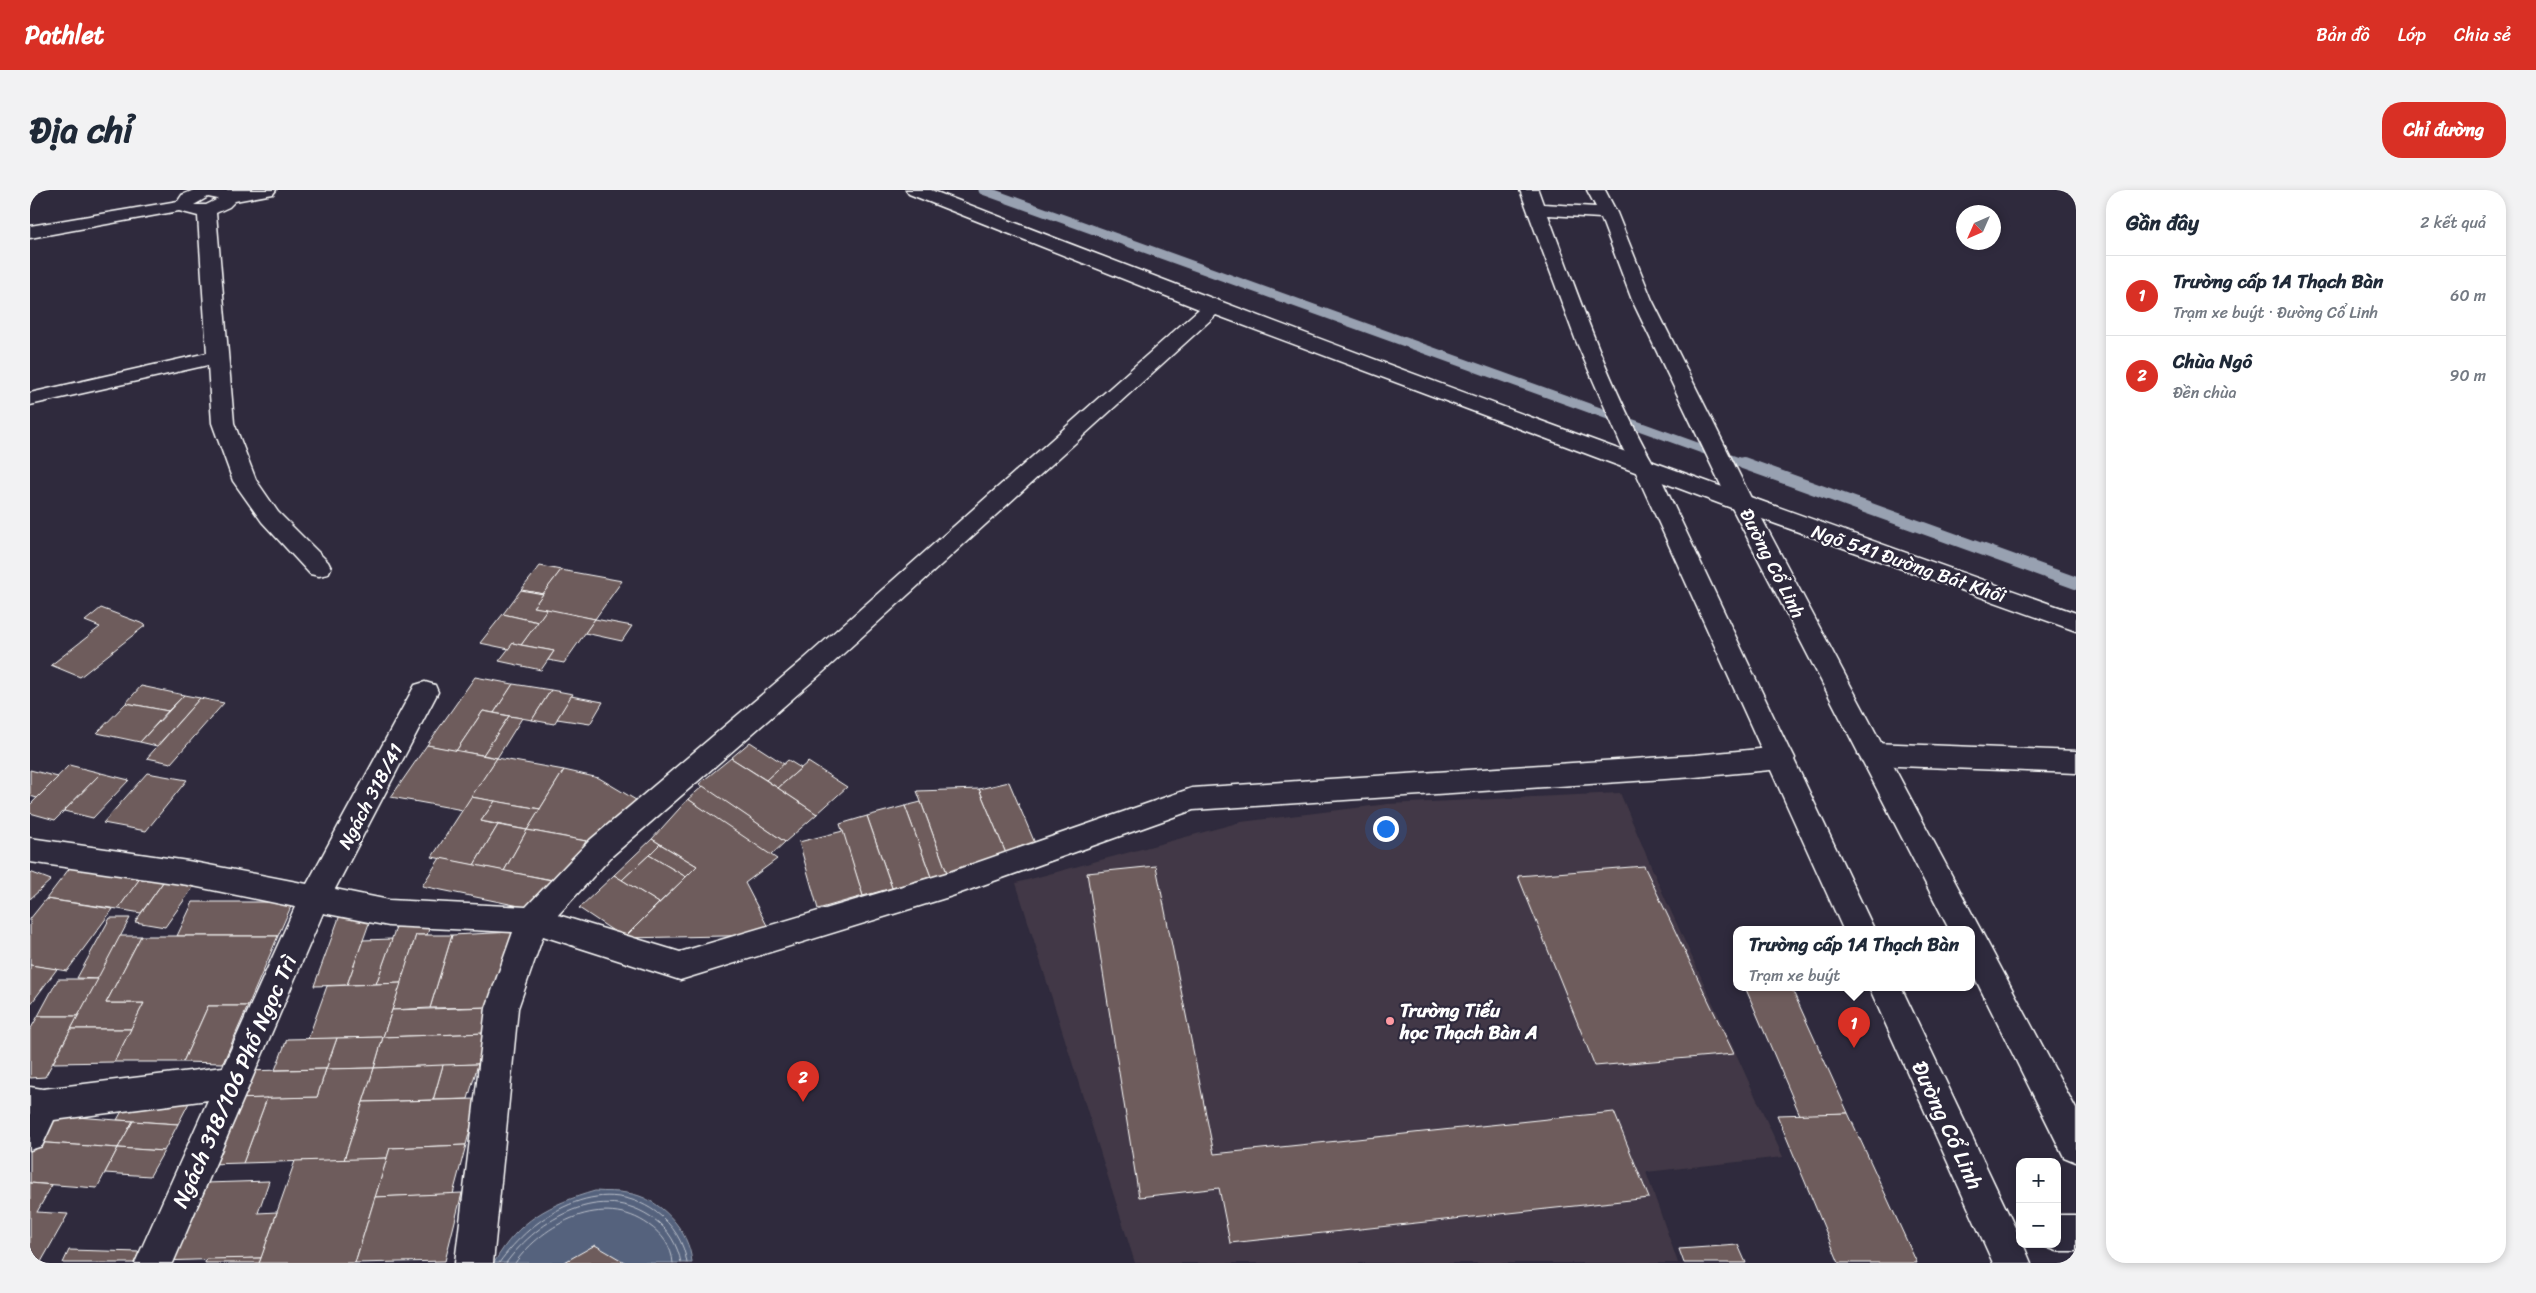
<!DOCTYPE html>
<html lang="vi">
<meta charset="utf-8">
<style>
body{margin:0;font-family:Sriracha,sans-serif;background:#f2f2f3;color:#1f2937}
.controls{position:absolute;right:15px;bottom:15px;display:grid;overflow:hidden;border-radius:10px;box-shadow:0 2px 8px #0003}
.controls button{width:45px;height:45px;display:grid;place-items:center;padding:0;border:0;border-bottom:1px solid #e0e1e3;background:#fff;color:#1f2937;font:25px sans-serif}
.compass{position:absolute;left:1926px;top:15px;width:45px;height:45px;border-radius:50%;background:#fff;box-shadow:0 2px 8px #0003;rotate:225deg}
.you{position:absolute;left:1355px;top:638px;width:18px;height:18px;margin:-12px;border:4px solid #fff;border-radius:50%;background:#1a73e8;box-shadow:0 0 0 8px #1a73e833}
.badge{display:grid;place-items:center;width:32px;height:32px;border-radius:50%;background:#d93025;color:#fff;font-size:16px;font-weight:700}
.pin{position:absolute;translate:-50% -41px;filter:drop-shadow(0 1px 2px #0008)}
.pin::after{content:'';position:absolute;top:26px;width:18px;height:15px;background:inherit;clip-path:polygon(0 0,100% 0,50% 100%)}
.popup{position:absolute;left:1703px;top:736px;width:242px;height:65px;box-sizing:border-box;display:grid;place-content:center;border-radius:10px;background:#fff;filter:drop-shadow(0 1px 4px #0005);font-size:16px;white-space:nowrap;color:#747a83}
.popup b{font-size:19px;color:#1f2937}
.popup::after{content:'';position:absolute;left:50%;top:100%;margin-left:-10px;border:10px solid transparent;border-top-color:#fff}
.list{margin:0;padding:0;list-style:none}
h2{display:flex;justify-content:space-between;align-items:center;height:65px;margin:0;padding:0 20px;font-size:21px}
h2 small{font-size:16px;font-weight:400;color:#747a83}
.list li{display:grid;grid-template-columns:32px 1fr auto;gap:15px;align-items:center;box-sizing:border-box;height:80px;padding:0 20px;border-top:1px solid #e0e1e3}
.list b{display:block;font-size:19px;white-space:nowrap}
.list p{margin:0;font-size:16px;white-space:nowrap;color:#747a83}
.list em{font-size:16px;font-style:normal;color:#747a83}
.map{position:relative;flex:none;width:2046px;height:1073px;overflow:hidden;border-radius:20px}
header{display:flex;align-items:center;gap:30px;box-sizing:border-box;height:70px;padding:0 25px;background:#d93025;color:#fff}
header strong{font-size:24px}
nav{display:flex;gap:28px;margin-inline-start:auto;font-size:18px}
.intro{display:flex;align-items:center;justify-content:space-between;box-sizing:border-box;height:120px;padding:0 30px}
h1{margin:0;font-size:35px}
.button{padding:12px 22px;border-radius:20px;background:#d93025;color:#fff;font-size:18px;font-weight:700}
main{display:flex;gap:30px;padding:0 30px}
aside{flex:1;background:#fff;border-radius:20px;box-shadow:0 2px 8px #0003}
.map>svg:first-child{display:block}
</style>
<header>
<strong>Pathlet</strong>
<nav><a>Bản đồ</a><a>Lớp</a><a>Chia sẻ</a></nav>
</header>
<div class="intro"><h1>Địa chỉ</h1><a class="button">Chỉ đường</a></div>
<main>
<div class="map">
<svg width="2046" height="1073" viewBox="0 0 2046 1073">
<rect width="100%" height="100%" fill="#2f2a3d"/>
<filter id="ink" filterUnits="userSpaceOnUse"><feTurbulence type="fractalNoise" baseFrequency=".02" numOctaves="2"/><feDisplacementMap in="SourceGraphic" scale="10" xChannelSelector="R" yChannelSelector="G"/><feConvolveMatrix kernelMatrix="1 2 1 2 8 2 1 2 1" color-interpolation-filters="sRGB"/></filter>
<g filter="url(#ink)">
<polygon fill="#423946" points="1590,603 1629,695 1753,967 1616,982 1648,1073 1105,1073 986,693 1211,632 1358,614"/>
<path fill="#54627d" stroke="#98a1b1" d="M565,1001C576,1002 587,1001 597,1003C629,1007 660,1040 662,1073H464C488,1030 520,1014 565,1001Z"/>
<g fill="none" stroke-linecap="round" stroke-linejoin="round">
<g stroke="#bbc0cb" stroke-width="1">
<path d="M469,1073C503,1025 570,982 626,1022C643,1035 654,1052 657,1073"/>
<path d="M476,1073C509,1028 572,991 624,1029C638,1039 648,1055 651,1073"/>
<path d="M485,1073C514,1033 573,1002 619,1035C632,1044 642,1057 643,1073"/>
</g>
<polyline stroke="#98a1b1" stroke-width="9" points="953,0 1717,275"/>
<polyline stroke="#98a1b1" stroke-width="12" points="1713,273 2046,393"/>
</g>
<g fill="#6e5c5b" stroke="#fff">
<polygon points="510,376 531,380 513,404 491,400"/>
<polygon points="531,380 592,391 565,429 503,417"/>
<polygon points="491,400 513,404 503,417 517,419 508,432 473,424"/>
<polygon points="71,418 116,435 50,487 21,475 70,437 55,431"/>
<polygon points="517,419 565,429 534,473 518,470 524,461 491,455"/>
<polygon points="473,424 508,432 491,455 483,453 479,459 450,453"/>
<polygon points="565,429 602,436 592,451 555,443"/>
<polygon points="483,453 491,455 524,461 511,480 469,471"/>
<polygon points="445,487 483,494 464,523 453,521 426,561 397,555"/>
<polygon points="483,494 521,500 502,530 464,523"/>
<polygon points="111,496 154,505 138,521 96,513"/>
<polygon points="521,500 543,504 524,534 502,530"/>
<polygon points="154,505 170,508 127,556 110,552"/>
<polygon points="541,506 573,512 560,534 527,529"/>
<polygon points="170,508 194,513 141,573 117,568"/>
<polygon points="96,513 138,521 110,552 67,543"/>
<polygon points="453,521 479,526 453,565 426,561"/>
<polygon points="479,526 492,528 467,568 453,565"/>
<polygon points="720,552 754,574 736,590 701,568"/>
<polygon points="397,555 467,568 433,620 361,607"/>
<polygon points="467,568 534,580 510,619 441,607"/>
<polygon points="701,568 748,598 787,624 755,652 669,594"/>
<polygon points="758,570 771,578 748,598 736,590"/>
<polygon points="778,572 817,597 787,624 748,598"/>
<polygon points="39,575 71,583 25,630 0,623 0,615"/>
<polygon points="0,580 28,587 7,608 0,606"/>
<polygon points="534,580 569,588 611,613 575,650 556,651 497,640"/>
<polygon points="71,583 99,590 63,628 34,621"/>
<polygon points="117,583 157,590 116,641 73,633"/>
<polygon points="979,592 1007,658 977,666 949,599"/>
<polygon points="673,596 755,652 740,666 658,609"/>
<polygon points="949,599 977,666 917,683 887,601"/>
<polygon points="441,607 465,611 451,631 468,635 444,675 402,667"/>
<polygon points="658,609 747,669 715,693 742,745 594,748 667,676 622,649"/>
<polygon points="465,611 510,619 497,640 451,631"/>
<polygon points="891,612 917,683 901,687 875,616"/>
<polygon points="875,616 901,687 862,698 837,626"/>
<polygon points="837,626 862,698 833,706 810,634"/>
<polygon points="468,635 497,640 474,681 444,675"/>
<polygon points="497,640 556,651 534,692 474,681"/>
<polygon points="813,641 833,706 788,719 769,652"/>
<polygon points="622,649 630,654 619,665 592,690 584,685"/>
<polygon points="630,654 667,676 656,687 619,665"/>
<polygon points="619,665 656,687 629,713 592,690"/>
<polygon points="410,668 521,690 504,719 392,696"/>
<polygon points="45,671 116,681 88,719 16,709"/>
<polygon points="1126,676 1184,964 1584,922 1619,1008 1200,1053 1189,998 1109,1007 1057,683"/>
<polygon points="1614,676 1704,864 1565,876 1488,686"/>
<polygon points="0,682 21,690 0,709"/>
<polygon points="113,684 136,688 111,723 88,719"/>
<polygon points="584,685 629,713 594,748 549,718"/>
<polygon points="136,688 167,692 135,737 105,732"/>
<polygon points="16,709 83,719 37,781 0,775 0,729"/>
<polygon points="163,712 263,712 248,746 147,746"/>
<polygon points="310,725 342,725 317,795 284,796"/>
<polygon points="80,728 100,728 68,789 47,788"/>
<polygon points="401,733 397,745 386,745 371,793 346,794 367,734"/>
<polygon points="483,742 463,817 400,818 422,745"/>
<polygon points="386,745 422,745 400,818 362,820"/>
<polygon points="90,746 111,746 76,813 114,813 101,839 41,839"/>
<polygon points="111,746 248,746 218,816 178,816 153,872 84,872 114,813 76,813"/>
<polygon points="362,749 346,794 317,795 333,750"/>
<polygon points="0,775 27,779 0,815"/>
<polygon points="28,789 68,789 48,826 8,826"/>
<polygon points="371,793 353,847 278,849 297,796"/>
<polygon points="1715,797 1761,797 1818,923 1770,925"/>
<polygon points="178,816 218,816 193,873 153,872"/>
<polygon points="463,817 456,843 353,847 362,820"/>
<polygon points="8,826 48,826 15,887 0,888 0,840"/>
<polygon points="41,839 101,839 84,872 23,873"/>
<polygon points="456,843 448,874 344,878 353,847"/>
<polygon points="353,847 344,878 296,879 307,848"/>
<polygon points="307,848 296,879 245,880 257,849"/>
<polygon points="448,874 438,909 403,910 413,875"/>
<polygon points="413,875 403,910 333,912 344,878"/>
<polygon points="344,878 314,970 213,973 237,908 287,907 296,879"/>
<polygon points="296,879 287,907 204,909 215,881"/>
<polygon points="101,905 161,909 148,934 87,930"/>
<polygon points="237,908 213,973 179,974 204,909"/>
<polygon points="448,909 436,955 360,958 357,968 314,970 333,912"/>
<polygon points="1818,923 1887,1073 1809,1073 1747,925"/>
<polygon points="19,925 87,930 103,931 88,958 3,952"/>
<polygon points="103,931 148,934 134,961 88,958"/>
<polygon points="3,952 88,958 67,998 0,993 0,956"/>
<polygon points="436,955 423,1004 345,1007 360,958"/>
<polygon points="88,958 134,961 120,986 75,983"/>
<polygon points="357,968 325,1073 229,1073 265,971"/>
<polygon points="239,991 228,1023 247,1022 231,1068 131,1071 176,993"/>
<polygon points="0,993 22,995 7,1022 38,1024 11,1072 0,1072"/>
<polygon points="432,1003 415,1071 325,1073 345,1007"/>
<polygon points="565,1055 596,1073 533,1073"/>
<polygon points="1708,1055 1716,1073 1654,1073 1649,1059"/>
<polygon points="39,1060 109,1062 104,1073 33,1073"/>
<polygon points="231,1068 229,1073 175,1073 176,1069"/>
</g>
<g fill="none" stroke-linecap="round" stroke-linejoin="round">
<g stroke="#fff" stroke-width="3">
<g id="minor">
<path d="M164,0H246L243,4L205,11L199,17L186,23L204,233L226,290L248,322L298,372L301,378L298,384L289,386L280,384L232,332L203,291L182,233L178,175L0,215V203L177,163L168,26L149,21L0,48V36L148,11L152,5ZM178,7L188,9L176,15H164Z"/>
<path d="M876,0H901C1280,148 1662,288 2046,423V441L1704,319L1186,125L792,483L582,666L528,725L650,762L920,682L1162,598L1665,565L1751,557L1761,560L1765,568L1761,576L1751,579L1665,587L1163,620L922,706L650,790L513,746L488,818L463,1073H425L456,818L483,742L359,736L293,723L143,1073H105L178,910L24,930L12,956L0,960V897L13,899L193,877L265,717L158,695L0,672V648L158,671L277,694L385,495L395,492L405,495L408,502L305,699L359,710L496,717L560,650L774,469L1169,119L879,4Z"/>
<polygon points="1842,553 2046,561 2046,583 1842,575 1832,571 1828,564 1832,557"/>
</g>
</g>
<g stroke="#fff" stroke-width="3">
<g id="major">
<path d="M1490,0H1508L1513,14L1566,17L1557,0H1575L1587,23L1622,110L1724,314L2046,919V972L2034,967L1942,782V739H1919L1700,314L1602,110L1571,28L1518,25C1550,110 1580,199 1626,278L1844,739H1813L1604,278L1593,259L1546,151Z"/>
<polygon points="1839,797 1871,797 1990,1048 1990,1054 1993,1054 2001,1073 1963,1073"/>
<polygon points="2027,1025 2046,1025 2046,1061 2027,1061 2014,1056 2027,1054"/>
</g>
</g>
<use href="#minor" fill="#2f2a3d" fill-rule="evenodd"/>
<use href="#major" fill="#2f2a3d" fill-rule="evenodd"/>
</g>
</g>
<circle fill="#ff9aa2" stroke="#2f2a3d" stroke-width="2" cx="1360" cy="831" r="5"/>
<g text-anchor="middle" stroke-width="4.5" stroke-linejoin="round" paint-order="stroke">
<g font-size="19" fill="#fff" stroke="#2f2a3d">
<text transform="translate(1743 373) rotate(63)" y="7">Đường Cổ Linh</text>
<text transform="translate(1879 373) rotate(19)" y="7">Ngõ 541 Đường Bát Khối</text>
<text transform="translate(340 606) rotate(-62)" y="7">Ngách 318/41</text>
</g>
<g font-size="19" font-weight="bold" fill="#fff" stroke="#2f2a3d" text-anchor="start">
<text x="1370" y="827">Trường Tiểu<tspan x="1370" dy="22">học Thạch Bàn A</tspan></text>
</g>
<g font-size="22" fill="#fff" stroke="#2f2a3d">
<text transform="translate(204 891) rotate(-66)" y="8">Ngách 318/106 Phố Ngọc Trì</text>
<text transform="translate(1918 935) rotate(65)" y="8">Đường Cổ Linh</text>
</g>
</g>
</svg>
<div class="controls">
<button>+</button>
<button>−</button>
</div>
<svg class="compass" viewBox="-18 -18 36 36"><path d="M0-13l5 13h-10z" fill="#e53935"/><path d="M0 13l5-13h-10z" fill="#747a83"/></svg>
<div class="you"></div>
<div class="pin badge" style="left:1824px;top:858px">1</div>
<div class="popup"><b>Trường cấp 1A Thạch Bàn</b>Trạm xe buýt</div>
<div class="pin badge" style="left:773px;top:912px">2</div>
</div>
<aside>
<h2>Gần đây<small>2 kết quả</small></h2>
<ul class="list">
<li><span class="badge">1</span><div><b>Trường cấp 1A Thạch Bàn</b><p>Trạm xe buýt · Đường Cổ Linh</p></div><em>60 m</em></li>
<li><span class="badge">2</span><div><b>Chùa Ngô</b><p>Đền chùa</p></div><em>90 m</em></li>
</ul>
</aside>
</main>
